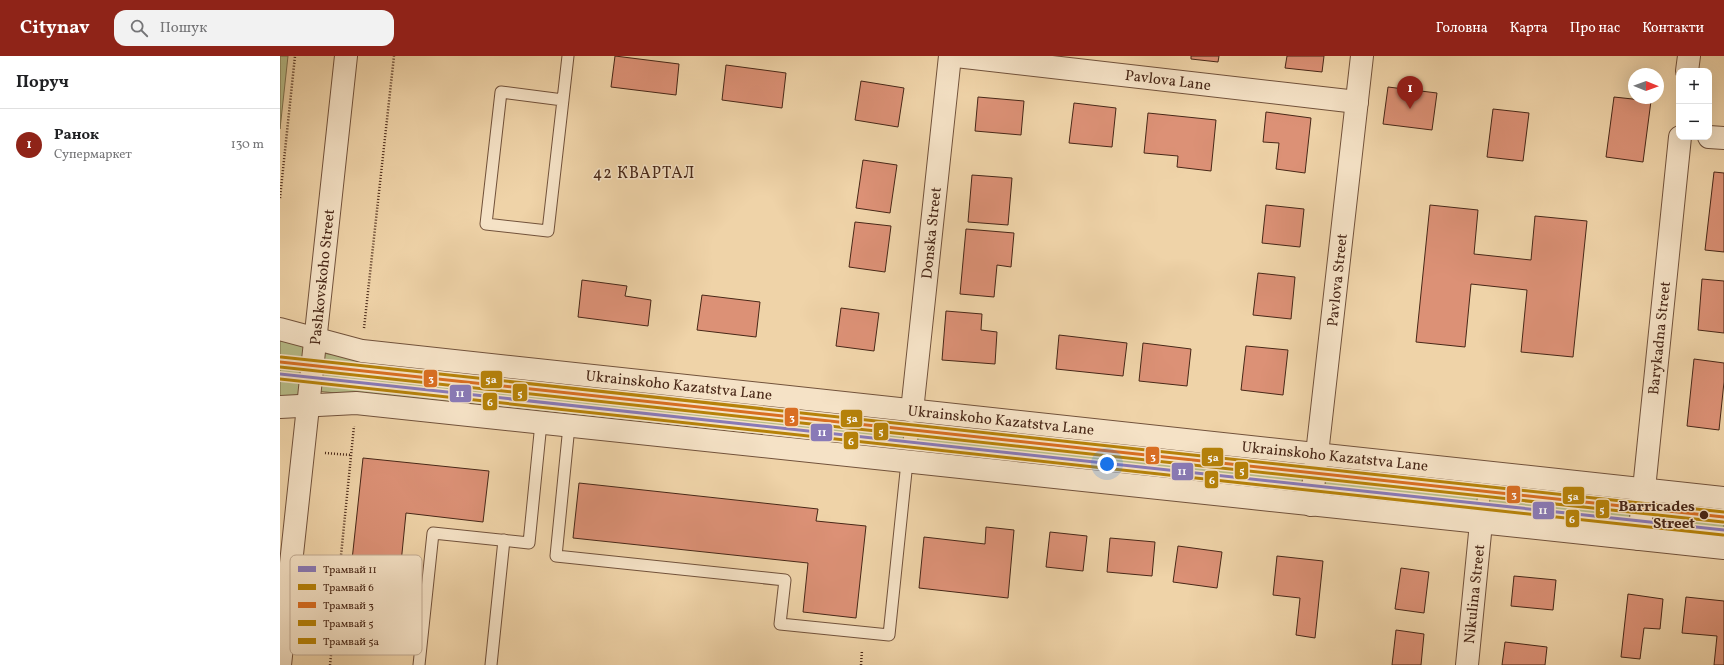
<!DOCTYPE html>
<html lang="uk">
<meta charset="utf-8">
<style>
body{margin:0;font-family:Vollkorn,serif;background:#f2f2f2;color:#202124}
.controls{position:absolute;right:12px;top:12px;display:grid;overflow:hidden;border-radius:8px;box-shadow:0 4px 16px #0002}
.controls button{width:36px;height:36px;display:grid;place-items:center;padding:0;border:0;border-bottom:1px solid #e0e0e0;background:#fff;color:#202124;font:20px sans-serif}
.compass{position:absolute;left:1348px;top:12px;width:36px;height:36px;border-radius:50%;background:#fff;box-shadow:0 4px 16px #0002;rotate:91deg}
.you{position:absolute;left:827px;top:408px;width:14px;height:14px;margin:-10px;border:3px solid #fff;border-radius:50%;background:#1a73e8;box-shadow:0 0 0 6px #1a73e833}
.badge{display:grid;place-items:center;width:26px;height:26px;border-radius:50%;background:#8f2418;color:#fff;font-size:13px;font-weight:700}
.pin{position:absolute;translate:-50% -33px;filter:drop-shadow(0 1px 2px #0008)}
.pin::after{content:'';position:absolute;top:21px;width:14px;height:12px;background:inherit;clip-path:polygon(0 0,100% 0,50% 100%)}
.list{margin:0;padding:0;list-style:none}
h2{display:flex;justify-content:space-between;align-items:center;height:52px;margin:0;padding:0 16px;font-size:17px}
h2 small{font-size:13px;font-weight:400;color:#757577}
.list li{display:grid;grid-template-columns:26px 1fr auto;gap:12px;align-items:center;box-sizing:border-box;height:72px;padding:0 16px;border-top:1px solid #e0e0e0}
.list b{display:block;font-size:15px;white-space:nowrap}
.list p{margin:0;font-size:13px;white-space:nowrap;color:#757577}
.list em{font-size:13px;font-style:normal;color:#757577}
.icon{flex:none;width:22px;height:22px;fill:none;stroke:currentColor;stroke-width:2;stroke-linecap:round;stroke-linejoin:round}
.map{position:relative;flex:none;width:1444px;height:609px;overflow:hidden}
header{display:flex;align-items:center;gap:24px;box-sizing:border-box;height:56px;padding:0 20px;background:#8f2418;color:#fff}
header strong{font-size:19px}
nav{display:flex;gap:22px;margin-inline-start:auto;font-size:14px}
.search{width:280px;height:36px;background:#f2f2f2;display:flex;align-items:center;gap:10px;box-sizing:border-box;padding:0 14px;border-radius:12px;color:#757577;font-size:15px}
main{display:flex}
aside{flex:1;background:#fff}
.map>svg:first-child{display:block}
</style>
<header>
<strong>Citynav</strong>
<div class="search"><svg class="icon" aria-label="search" viewBox="0 0 24 24"><circle cx="10" cy="10" r="6"/><path d="M15 15l6 6"/></svg>Пошук</div>
<nav><a>Головна</a><a>Карта</a><a>Про нас</a><a>Контакти</a></nav>
</header>
<main>
<aside>
<h2>Поруч<small></small></h2>
<ul class="list">
<li><span class="badge">1</span><div><b>Ранок</b><p>Супермаркет</p></div><em>130 m</em></li>
</ul>
</aside>
<div class="map">
<svg width="1444" height="609" viewBox="0 0 1444 609">
<rect width="100%" height="100%" fill="#efd3a8"/>
<filter id="stains"><feTurbulence type="fractalNoise" baseFrequency=".005" numOctaves="4"/><feColorMatrix values="0 0 0 0 .2 0 0 0 0 .09 0 0 0 0 .02 0 0 0 .5 -.17"/></filter>
<radialGradient id="worn" r=".72"><stop offset=".6" stop-color="#630" stop-opacity="0"/><stop offset="1" stop-color="#630" stop-opacity=".3"/></radialGradient>
<g fill="#b7bd89" stroke="#807250">
<polygon points="0,0 8,0 0,73"/>
<polygon points="0,280 28,287 21,343 0,344"/>
<polygon points="41,297 625,362 622,398 37,335"/>
<polygon points="640,363 1029,404 1025,442 636,400"/>
<polygon points="1042,405 1200,422 1195,459 1038,442"/>
<polygon points="1212,424 1357,439 1353,476 1208,461"/>
<polygon points="1371,441 1444,449 1444,486 1367,477"/>
</g>
<g fill="#dc9176" stroke="#482717">
<polygon points="335,0 399,8 396,39 331,31"/>
<polygon points="911,0 939,0 938,6 911,3"/>
<polygon points="1007,0 1044,0 1042,16 1005,12"/>
<polygon points="446,9 506,17 502,52 442,44"/>
<polygon points="581,25 624,32 618,71 575,64"/>
<polygon points="1108,31 1157,37 1152,74 1103,68"/>
<polygon points="698,41 744,45 741,79 695,75"/>
<polygon points="1334,41 1371,45 1363,106 1326,101"/>
<polygon points="794,47 836,52 832,91 789,87"/>
<polygon points="1213,53 1249,57 1243,105 1207,101"/>
<polygon points="986,56 1031,62 1025,117 996,113 999,87 983,86"/>
<polygon points="868,57 936,64 931,115 897,111 898,100 864,97"/>
<polygon points="583,104 617,109 610,157 576,152"/>
<polygon points="1434,116 1444,117 1444,196 1425,194"/>
<polygon points="692,119 732,122 728,169 688,166"/>
<polygon points="986,149 1024,153 1020,191 982,187"/>
<polygon points="1150,149 1198,154 1194,198 1251,204 1255,160 1307,165 1293,301 1241,296 1247,234 1191,228 1185,291 1136,286"/>
<polygon points="575,166 611,170 605,216 569,211"/>
<polygon points="686,173 734,177 731,211 717,209 714,241 680,238"/>
<polygon points="978,217 1015,221 1011,263 973,259"/>
<polygon points="1422,223 1444,225 1444,277 1418,274"/>
<polygon points="302,224 347,230 345,240 371,244 368,270 298,261"/>
<polygon points="422,239 480,246 476,281 417,274"/>
<polygon points="561,252 599,257 594,295 556,290"/>
<polygon points="666,255 702,258 701,274 717,276 715,308 662,304"/>
<polygon points="779,279 847,287 843,320 776,313"/>
<polygon points="863,287 911,293 907,330 859,325"/>
<polygon points="966,290 1008,294 1003,339 961,334"/>
<polygon points="1414,303 1444,307 1444,326 1439,374 1407,370"/>
<polygon points="83,402 209,415 203,466 126,457 118,537 69,532"/>
<polygon points="299,427 538,453 536,465 586,470 576,562 523,556 528,507 293,482"/>
<polygon points="706,471 734,474 728,542 639,532 644,481 705,488"/>
<polygon points="770,476 807,480 803,515 766,511"/>
<polygon points="830,482 875,486 872,520 827,516"/>
<polygon points="898,490 942,496 937,532 893,526"/>
<polygon points="997,500 1043,505 1035,582 1016,579 1020,542 993,539"/>
<polygon points="1121,512 1149,516 1144,557 1115,553"/>
<polygon points="1234,520 1276,524 1273,554 1231,550"/>
<polygon points="1348,538 1383,543 1380,573 1364,572 1360,603 1341,601"/>
<polygon points="1406,541 1444,545 1444,609 1434,609 1437,580 1402,577"/>
<polygon points="1116,574 1144,578 1141,609 1112,609"/>
<polygon points="1225,586 1267,591 1265,609 1222,609"/>
</g>
<g fill="none" stroke-linecap="round" stroke-linejoin="round">
<g stroke="#72523b" stroke-width="13">
<g id="service">
<polyline points="283,44 221,36 206,168 268,175 288,0"/>
<polyline points="289,370 276,500 505,524 500,568 609,579 627,406"/>
<polyline points="139,609 153,477 249,487 261,367"/>
<polyline points="211,609 224,484"/>
</g>
</g>
<g stroke="#72523b" stroke-width="24">
<g id="minor">
<polyline points="676,0 1077,46"/>
<polyline points="1407,15 1409,0"/>
<polyline points="1429,81 1444,82"/>
<polyline points="632,355 670,0"/>
<polyline points="1037,398 1082,0"/>
<polyline points="1364,433 1400,81"/>
<polyline points="1187,609 1201,467"/>
</g>
</g>
<g stroke="#72523b" stroke-width="24">
<g id="tertiary">
<polyline points="0,273 82,295 1444,442"/>
<polyline points="0,351 76,347 1444,492"/>
<polyline points="1031,449 1037,398"/>
<polyline points="1359,483 1364,433"/>
<polyline points="0,609 66,0"/>
</g>
</g>
<g stroke="#482717" stroke-width="2.5" stroke-dasharray="1 2" stroke-linecap="butt">
<polyline points="0,142 15,0"/>
<polyline points="84,272 114,0"/>
<polyline points="45,397 71,399"/>
<polyline points="50,609 74,370"/>
<polyline points="581,609 582,594"/>
</g>
<use href="#service" stroke="#f5e2c6" stroke-width="11"/>
<use href="#minor" stroke="#f5e2c6" stroke-width="22"/>
<use href="#tertiary" stroke="#f5e2c6" stroke-width="22"/>
<g stroke="#f5e2c6" stroke-width="6">
<polyline id="tram-1" points="0,318 1444,474"/>
</g>
<g stroke="#f5e2c6" stroke-width="6">
<polyline id="tram-2" points="0,323 1443,479"/>
</g>
<g stroke="#f5e2c6" stroke-width="6">
<polyline id="tram-3" points="0,306 1444,461"/>
</g>
<g stroke="#f5e2c6" stroke-width="6">
<polyline id="tram-4" points="0,311 1443,466"/>
</g>
<g stroke="#f5e2c6" stroke-width="6">
<polyline id="tram-5" points="1,301 1444,456"/>
</g>
<use href="#tram-1" stroke="#897ab7" stroke-width="3"/>
<use href="#tram-2" stroke="#b68209" stroke-width="3"/>
<use href="#tram-3" stroke="#d96e22" stroke-width="3"/>
<use href="#tram-4" stroke="#b68209" stroke-width="3"/>
<use href="#tram-5" stroke="#b68209" stroke-width="3"/>
</g>
<circle fill="#482717" stroke="#f5e2c6" stroke-width="1.5" cx="1424" cy="459" r="5"/>
<g text-anchor="middle" stroke-width="3" stroke-linejoin="round" paint-order="stroke">
<g font-size="15" fill="#482717" stroke="#f5e2c6">
<text transform="translate(888 24) rotate(7)" y="5">Pavlova Lane</text>
<text transform="translate(651 177) rotate(-84)" y="5">Donska Street</text>
<text transform="translate(42 221) rotate(-84)" y="5">Pashkovskoho Street</text>
<text transform="translate(1057 224) rotate(-84)" y="5">Pavlova Street</text>
<text transform="translate(1379 282) rotate(-84)" y="5">Barykadna Street</text>
<text transform="translate(399 329) rotate(6)" y="5">Ukrainskoho Kazatstva Lane</text>
<text transform="translate(721 364) rotate(6)" y="5">Ukrainskoho Kazatstva Lane</text>
<text transform="translate(1055 400) rotate(6)" y="5">Ukrainskoho Kazatstva Lane</text>
<text transform="translate(1194 538) rotate(-84)" y="5">Nikulina Street</text>
</g>
<g font-size="15" font-weight="bold" fill="#482717" stroke="#f5e2c6" text-anchor="end">
<text x="1415" y="455">Barricades<tspan x="1415" dy="17">Street</tspan></text>
</g>
<g font-size="16" letter-spacing="1" fill="#482717" stroke="#f5e2c6">
<text x="364" y="122">42 КВАРТАЛ</text>
</g>
</g>
<rect x="10" y="499" width="132" height="100" rx="6" fill="#f5e2c6" stroke="#c1aa92" stroke-width="1"/>
<rect x="18" y="510" width="18" height="6" fill="#897ab7"/>
<rect x="18" y="528" width="18" height="6" fill="#b68209"/>
<rect x="18" y="546" width="18" height="6" fill="#d96e22"/>
<rect x="18" y="564" width="18" height="6" fill="#b68209"/>
<rect x="18" y="582" width="18" height="6" fill="#b68209"/>
<g font-size="11" fill="#482717">
<text x="43" y="517">Трамвай 11</text>
<text x="43" y="535">Трамвай 6</text>
<text x="43" y="553">Трамвай 3</text>
<text x="43" y="571">Трамвай 5</text>
<text x="43" y="589">Трамвай 5а</text>
</g>
<g stroke="#f5e2c6" stroke-width="1.5">
<rect x="143" y="313" width="15" height="19" rx="4" fill="#d96e22"/>
<rect x="200" y="314" width="23" height="19" rx="4" fill="#b68209"/>
<rect x="232" y="327" width="16" height="19" rx="4" fill="#b68209"/>
<rect x="169" y="328" width="23" height="19" rx="4" fill="#897ab7"/>
<rect x="202" y="336" width="16" height="19" rx="4" fill="#b68209"/>
<rect x="504" y="351" width="15" height="20" rx="4" fill="#d96e22"/>
<rect x="560" y="353" width="23" height="19" rx="4" fill="#b68209"/>
<rect x="593" y="366" width="16" height="19" rx="4" fill="#b68209"/>
<rect x="530" y="367" width="23" height="19" rx="4" fill="#897ab7"/>
<rect x="563" y="375" width="16" height="19" rx="4" fill="#b68209"/>
<rect x="865" y="390" width="15" height="19" rx="4" fill="#d96e22"/>
<rect x="921" y="391" width="23" height="20" rx="4" fill="#b68209"/>
<rect x="954" y="405" width="15" height="19" rx="4" fill="#b68209"/>
<rect x="891" y="406" width="23" height="19" rx="4" fill="#897ab7"/>
<rect x="924" y="414" width="15" height="19" rx="4" fill="#b68209"/>
<rect x="1226" y="429" width="15" height="19" rx="4" fill="#d96e22"/>
<rect x="1282" y="430" width="23" height="19" rx="4" fill="#b68209"/>
<rect x="1315" y="443" width="15" height="20" rx="4" fill="#b68209"/>
<rect x="1252" y="445" width="23" height="19" rx="4" fill="#897ab7"/>
<rect x="1285" y="453" width="15" height="19" rx="4" fill="#b68209"/>
</g>
<g font-size="11" text-anchor="middle" font-weight="bold" fill="#fff">
<text x="151" y="326">3</text>
<text x="211" y="327">5а</text>
<text x="240" y="341">5</text>
<text x="180" y="341">11</text>
<text x="210" y="350">6</text>
<text x="512" y="365">3</text>
<text x="572" y="366">5а</text>
<text x="601" y="379">5</text>
<text x="542" y="380">11</text>
<text x="571" y="389">6</text>
<text x="873" y="404">3</text>
<text x="933" y="405">5а</text>
<text x="962" y="418">5</text>
<text x="902" y="419">11</text>
<text x="932" y="428">6</text>
<text x="1234" y="442">3</text>
<text x="1293" y="444">5а</text>
<text x="1322" y="457">5</text>
<text x="1263" y="458">11</text>
<text x="1292" y="467">6</text>
</g>
<rect width="100%" height="100%" filter="url(#stains)"/>
<rect width="100%" height="100%" fill="url(#worn)"/>
</svg>
<div class="controls">
<button>+</button>
<button>−</button>
</div>
<svg class="compass" viewBox="-18 -18 36 36"><path d="M0-13l5 13h-10z" fill="#e53935"/><path d="M0 13l5-13h-10z" fill="#757577"/></svg>
<div class="you"></div>
<div class="pin badge" style="left:1130px;top:53px">1</div>
</div>
</main>
